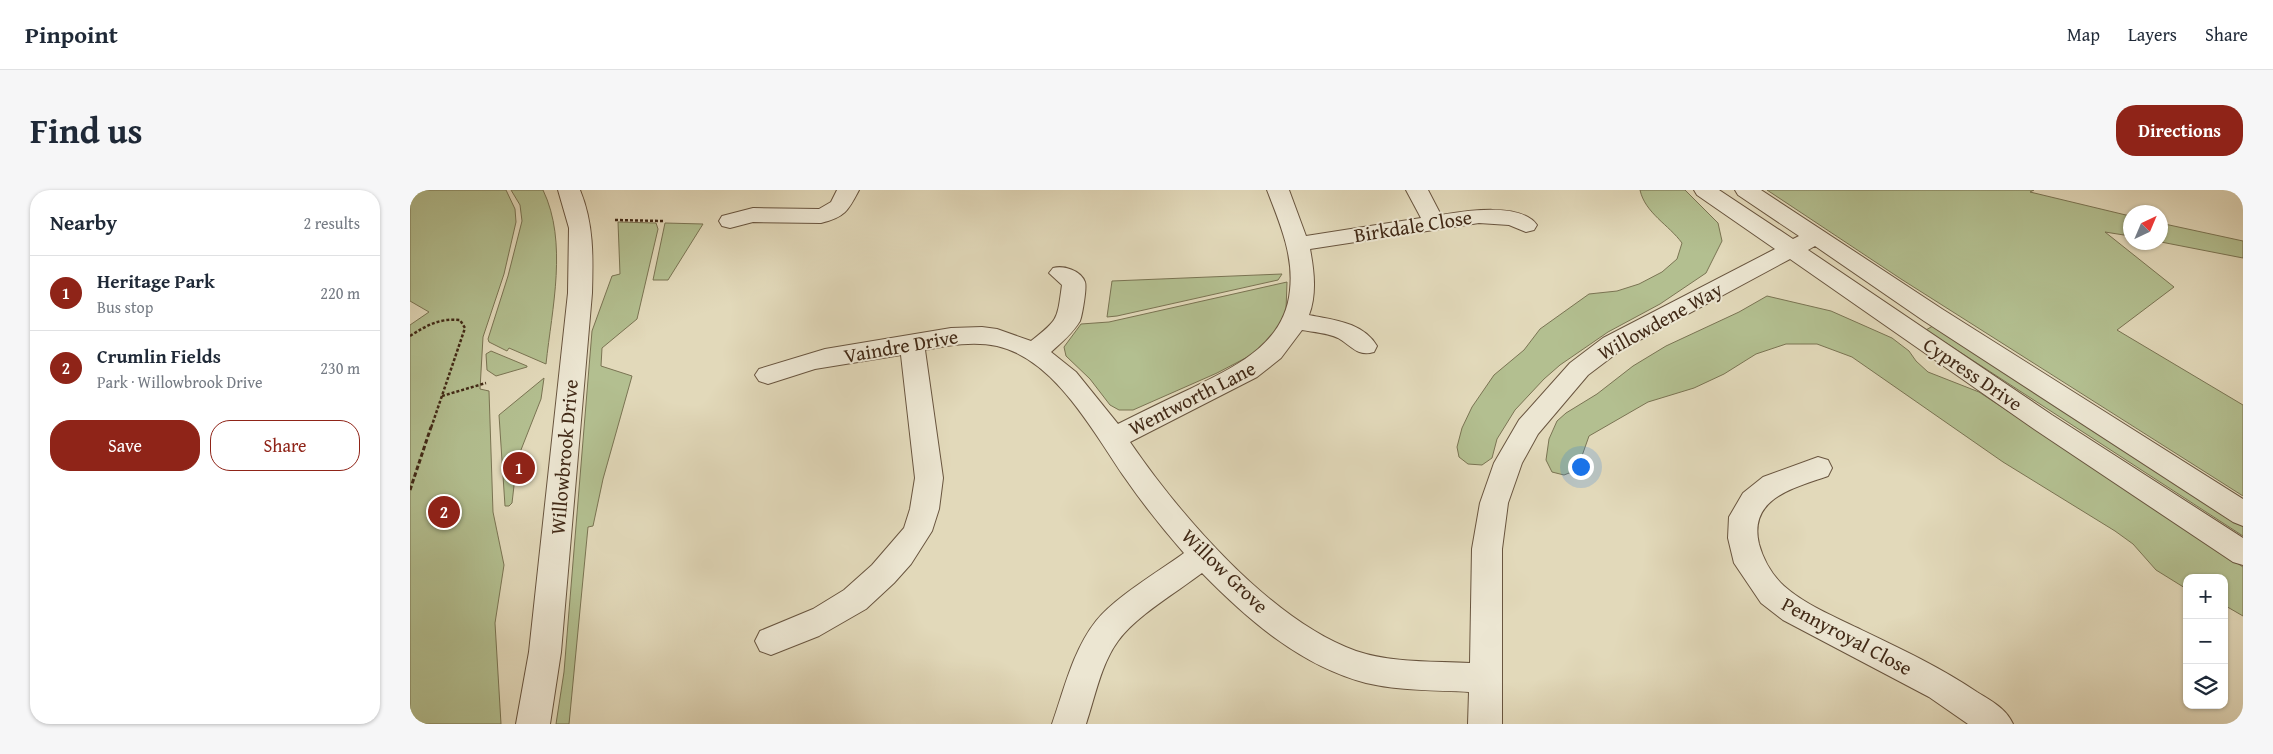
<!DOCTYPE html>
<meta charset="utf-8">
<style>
body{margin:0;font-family:"Gentium Book Plus",serif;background:#f6f6f7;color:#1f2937}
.controls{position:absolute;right:15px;bottom:15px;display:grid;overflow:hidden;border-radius:10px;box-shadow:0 1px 4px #0004}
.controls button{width:45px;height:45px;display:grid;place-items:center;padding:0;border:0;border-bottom:1px solid #e0e1e3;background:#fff;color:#1f2937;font:25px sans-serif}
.compass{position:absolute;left:1713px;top:15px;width:45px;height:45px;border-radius:50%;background:#fff;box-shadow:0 1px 4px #0004;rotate:44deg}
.you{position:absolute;left:1170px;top:276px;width:18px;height:18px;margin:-12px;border:4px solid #fff;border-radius:50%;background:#1a73e8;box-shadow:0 0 0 8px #1a73e833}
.badge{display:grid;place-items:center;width:32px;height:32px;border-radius:50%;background:#8f2418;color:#fff;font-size:16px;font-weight:700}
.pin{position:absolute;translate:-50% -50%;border:2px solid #fff;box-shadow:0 1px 5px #0006}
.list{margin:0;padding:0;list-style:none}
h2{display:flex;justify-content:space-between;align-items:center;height:65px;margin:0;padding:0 20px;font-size:21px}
h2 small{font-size:16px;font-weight:400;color:#747a83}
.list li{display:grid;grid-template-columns:32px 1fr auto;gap:15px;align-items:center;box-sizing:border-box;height:75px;padding:0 20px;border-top:1px solid #e0e1e3}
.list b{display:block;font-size:19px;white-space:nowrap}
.list p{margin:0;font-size:16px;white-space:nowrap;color:#747a83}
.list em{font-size:16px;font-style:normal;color:#747a83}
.actions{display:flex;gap:10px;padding:15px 20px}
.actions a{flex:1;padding:11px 0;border:1px solid #8f2418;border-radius:20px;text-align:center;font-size:18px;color:#8f2418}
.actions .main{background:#8f2418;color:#fff}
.icon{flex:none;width:28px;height:28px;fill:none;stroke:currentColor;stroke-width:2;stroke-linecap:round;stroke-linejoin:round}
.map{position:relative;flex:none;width:1833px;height:534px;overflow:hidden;border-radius:20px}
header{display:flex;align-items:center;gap:30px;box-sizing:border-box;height:70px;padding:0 25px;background:#fff;border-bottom:1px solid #e0e1e3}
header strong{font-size:24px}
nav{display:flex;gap:28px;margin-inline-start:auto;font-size:18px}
.intro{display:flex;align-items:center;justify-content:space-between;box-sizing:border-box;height:120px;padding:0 30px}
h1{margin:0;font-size:35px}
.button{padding:12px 22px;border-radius:20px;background:#8f2418;color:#fff;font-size:18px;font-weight:700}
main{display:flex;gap:30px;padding:0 30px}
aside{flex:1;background:#fff;border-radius:20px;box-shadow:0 1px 4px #0004}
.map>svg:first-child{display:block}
</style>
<header>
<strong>Pinpoint</strong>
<nav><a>Map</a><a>Layers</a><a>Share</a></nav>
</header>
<div class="intro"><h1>Find us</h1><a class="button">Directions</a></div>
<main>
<aside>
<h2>Nearby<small>2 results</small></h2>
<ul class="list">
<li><span class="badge">1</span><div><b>Heritage Park</b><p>Bus stop</p></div><em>220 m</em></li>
<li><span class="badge">2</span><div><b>Crumlin Fields</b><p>Park · Willowbrook Drive</p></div><em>230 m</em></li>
</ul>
<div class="actions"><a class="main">Save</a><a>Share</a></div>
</aside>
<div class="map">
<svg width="1833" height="534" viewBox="0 0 1833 534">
<rect width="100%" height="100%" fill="#e2d9ba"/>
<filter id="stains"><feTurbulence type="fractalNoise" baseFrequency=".004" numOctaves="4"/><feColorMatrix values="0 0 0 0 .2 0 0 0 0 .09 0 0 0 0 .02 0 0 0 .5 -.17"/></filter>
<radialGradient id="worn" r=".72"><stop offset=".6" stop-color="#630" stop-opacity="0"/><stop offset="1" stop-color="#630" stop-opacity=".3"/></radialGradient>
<g fill="#b3bf90" stroke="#7a7453">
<polygon points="6,0 96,0 105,19 106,32 94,84 73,147 70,199 79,201 83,322 94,375 85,433 91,534 0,534 0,135 19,122 0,111 0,4"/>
<path d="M101,0H133C158,52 142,118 136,174L99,158L97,161L79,152L78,149L98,86L112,31L110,15Z"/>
<path d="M1230,0H1275L1308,33L1312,51L1296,83L1250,114L1198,142L1150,175L1134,189L1105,220L1087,249L1082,268L1072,275L1058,274L1049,267L1047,257L1052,238L1062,217L1084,185L1114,160L1130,139L1179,104L1207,101L1229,94L1252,82L1267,69L1272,53C1259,35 1235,23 1230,0Z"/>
<polygon points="1357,0 1624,0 1620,2 1720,26 1720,46 1695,42 1764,97 1707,140 1833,215 1833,306 1491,89"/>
<polygon points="208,32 246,33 248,39 227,129 192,158 191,176 222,186 193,289 183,336 178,337 159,534 146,534 154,482 182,141 202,86 210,84"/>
<polygon points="255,33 293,34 258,90 243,90"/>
<polygon points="1750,33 1833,51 1833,68 1751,52"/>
<polygon points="872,84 868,90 707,126 697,127 702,91"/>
<polygon points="877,92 876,120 868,137 849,161 807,183 723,220 709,220 700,215 680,189 656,166 654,157 671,134 699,132"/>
<polygon points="1357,106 1421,121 1482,148 1499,161 1506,171 1518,182 1569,202 1833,377 1833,426 1814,415 1814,388 1777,388 1775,398 1746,380 1723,354 1705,341 1593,272 1442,167 1407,154 1376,154 1346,164 1314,184 1284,198 1238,212 1179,246 1167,280 1154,285 1142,282 1136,270 1139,249 1147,231 1156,223 1187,204 1223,176 1256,156 1329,122"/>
<polygon points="1526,134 1833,332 1833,346 1516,140"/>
<polygon points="81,161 117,176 117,177 86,186 77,180 76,164"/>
<polygon points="134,188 131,209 107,270 102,313 99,316 95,316 89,225"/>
</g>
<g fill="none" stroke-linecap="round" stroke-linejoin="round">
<g stroke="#69553f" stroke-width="2">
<g id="minor">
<path d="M148,0H170C184,34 183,67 182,103L151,462L140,534H106L119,462L158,103L159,38Z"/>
<path d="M427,0H449C438,21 435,27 411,33L343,32L320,38L312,36L309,31L312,26L343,18L409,19L421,12Z"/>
<path d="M857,0H879L896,46L1011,28L996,0H1018L1031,25C1055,21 1111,12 1127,35L1124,40L1116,42L1099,35L1069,33L900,59C904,80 907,104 899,125C923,130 953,132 967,156L964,162C947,167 942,156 928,148C918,143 903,142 892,140L871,168L847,187L720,252C770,325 861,431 946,461C982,473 1023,471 1060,473L1062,359L1070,313L1084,273L1109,230L1160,173L1193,148L1365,59L1287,5L1284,0H1309L1383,49L1389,46L1328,5L1325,0H1351L1532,119L1833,309V336L1823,332L1514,131L1405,56L1398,60L1642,225L1833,348V375L1823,372L1624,239L1380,69L1211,160L1178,185L1128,244L1112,273L1098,313L1092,359V534H1058L1059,502C1025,500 989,501 956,493C891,476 838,430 792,383C767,402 726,426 708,451C691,474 685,507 676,534H642C654,500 663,460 686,431C705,407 748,382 774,363C753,339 733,314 715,288C684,243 645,169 587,156C564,151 539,155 515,160L533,288L529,319L522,341L501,374L484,393L456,419L409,446L361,465L350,461L345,451L350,441L403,419L434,400L462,375L494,338L500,319L505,288L491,165L405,179L358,194L349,191L345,185L349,179L415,159L541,138L572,137L587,139L621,151C649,129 647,130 652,95L639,83L643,78C653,75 671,80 675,92C677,98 672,126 670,131C662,144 652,152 641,162L666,182L708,234C732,222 756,210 780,199C824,177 875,155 880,100C884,65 869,31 857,0Z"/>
<path d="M1408,267L1418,270L1422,278L1418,286C1384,298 1338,308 1349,354C1353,369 1362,385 1374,396C1393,413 1417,423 1439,434C1483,455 1527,475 1567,502C1581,511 1596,518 1603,534H1558L1519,507L1373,430L1351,413L1324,373L1318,348L1319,327L1333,303L1353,287Z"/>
</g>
</g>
<g stroke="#412916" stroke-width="2.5" stroke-dasharray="3 2" stroke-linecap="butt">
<polyline points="205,30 253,31"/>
<path d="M0,146C17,135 30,128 50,130L55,138L21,238"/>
<polyline points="32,206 76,193"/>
</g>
<polyline stroke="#412916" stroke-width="3" stroke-dasharray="4.5 2.5" stroke-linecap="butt" points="0,300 21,237"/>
<use href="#minor" fill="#ece6d2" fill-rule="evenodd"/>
</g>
<g text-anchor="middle" stroke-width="4" stroke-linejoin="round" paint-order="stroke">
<g font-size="20" fill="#412916" stroke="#ece6d2">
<text transform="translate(1003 36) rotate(-9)" y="7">Birkdale Close</text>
<text transform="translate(1250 131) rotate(-29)" y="7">Willowdene Way</text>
<text transform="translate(491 156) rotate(-10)" y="7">Vaindre Drive</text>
<text transform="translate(1563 184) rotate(34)" y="7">Cypress Drive</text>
<text transform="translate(782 208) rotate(-27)" y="7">Wentworth Lane</text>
<text transform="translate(154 267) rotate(-85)" y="7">Willowbrook Drive</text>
<text transform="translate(815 381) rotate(44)" y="7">Willow Grove</text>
<text transform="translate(1437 446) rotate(28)" y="7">Pennyroyal Close</text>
</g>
</g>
<rect width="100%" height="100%" filter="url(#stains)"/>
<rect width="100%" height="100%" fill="url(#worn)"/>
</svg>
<div class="controls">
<button>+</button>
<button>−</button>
<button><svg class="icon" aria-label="layers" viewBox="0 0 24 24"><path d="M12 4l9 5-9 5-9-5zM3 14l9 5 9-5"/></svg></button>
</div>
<svg class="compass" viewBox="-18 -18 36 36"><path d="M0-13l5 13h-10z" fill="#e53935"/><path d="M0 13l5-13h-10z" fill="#747a83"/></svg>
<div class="you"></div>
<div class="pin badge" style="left:109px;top:278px">1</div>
<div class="pin badge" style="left:34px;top:322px">2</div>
</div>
</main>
